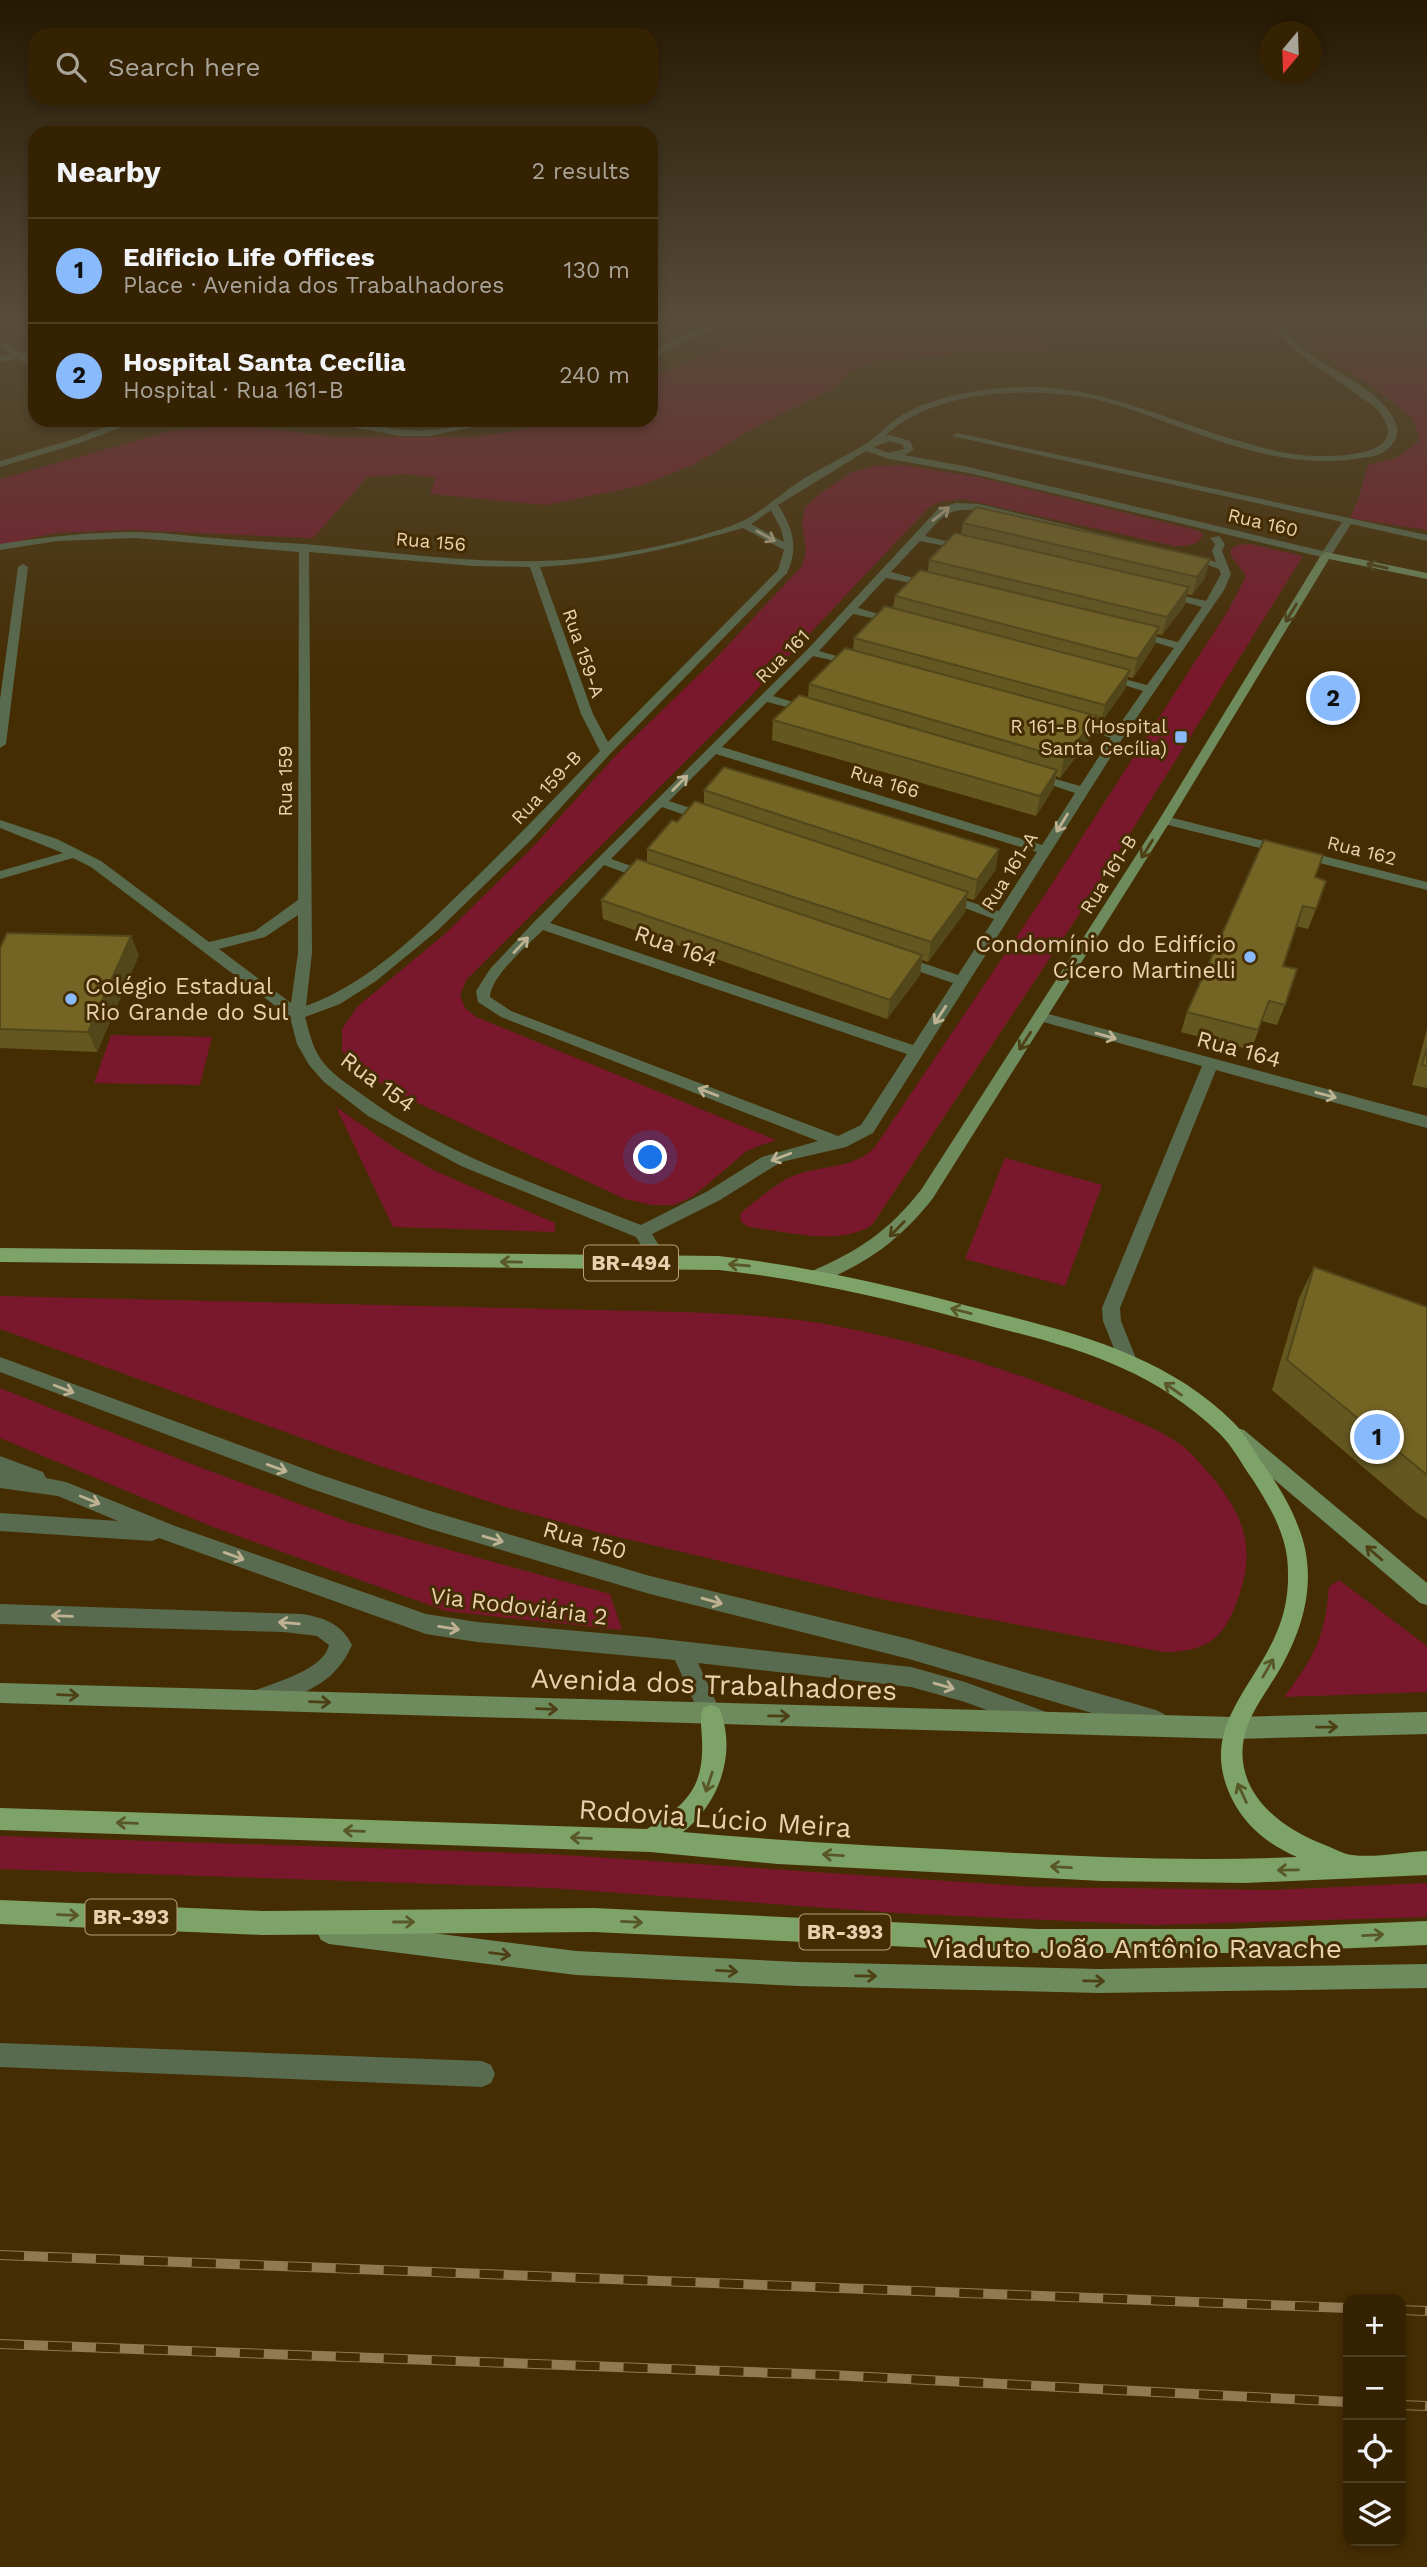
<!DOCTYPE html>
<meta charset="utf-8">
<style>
body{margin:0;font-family:"Work Sans",sans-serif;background:#3c2a0c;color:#f1f3f6}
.controls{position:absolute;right:21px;bottom:21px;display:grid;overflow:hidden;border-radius:14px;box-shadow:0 4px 10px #0003}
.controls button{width:63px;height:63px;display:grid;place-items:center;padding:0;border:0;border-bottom:2px solid #4e3f24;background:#342202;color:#f1f3f6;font:35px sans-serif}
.compass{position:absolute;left:1259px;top:21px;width:63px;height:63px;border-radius:50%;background:#342202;box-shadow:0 4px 10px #0003;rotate:199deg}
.you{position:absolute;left:651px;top:1158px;width:24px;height:24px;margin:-18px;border:5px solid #fff;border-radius:50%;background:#1a73e8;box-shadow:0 0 0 10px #1a73e833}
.badge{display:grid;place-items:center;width:46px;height:46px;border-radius:50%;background:#88bafc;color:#111;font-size:23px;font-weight:700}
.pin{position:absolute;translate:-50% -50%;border:4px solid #fff;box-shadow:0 2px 7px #0006}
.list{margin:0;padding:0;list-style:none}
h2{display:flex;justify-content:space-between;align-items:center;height:91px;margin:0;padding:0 28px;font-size:30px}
h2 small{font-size:23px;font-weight:400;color:#a9a499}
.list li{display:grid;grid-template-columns:46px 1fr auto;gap:21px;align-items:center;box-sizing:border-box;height:105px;padding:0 28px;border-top:2px solid #4e3f24}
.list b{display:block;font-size:26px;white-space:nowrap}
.list p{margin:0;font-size:23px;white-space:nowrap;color:#a9a499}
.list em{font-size:23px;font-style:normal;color:#a9a499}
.icon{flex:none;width:38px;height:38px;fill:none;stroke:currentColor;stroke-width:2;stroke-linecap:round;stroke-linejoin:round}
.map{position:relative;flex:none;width:1427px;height:2567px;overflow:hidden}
.search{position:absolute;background:#342202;box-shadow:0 4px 10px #0003;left:28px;top:28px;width:630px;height:77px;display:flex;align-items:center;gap:18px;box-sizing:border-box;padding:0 24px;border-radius:21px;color:#a9a499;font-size:26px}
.panel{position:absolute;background:#342202;box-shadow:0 4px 10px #0003;left:28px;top:126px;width:630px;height:301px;border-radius:21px}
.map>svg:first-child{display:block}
</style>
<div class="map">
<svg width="1427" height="2567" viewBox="0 0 1427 2567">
<rect width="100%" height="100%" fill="#452d03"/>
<g fill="#79182c">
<polygon points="814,318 1102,318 1115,328 1071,336 1038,337 1047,352 993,351 878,361 853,370 832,389 756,427 693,465 639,486 546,505 430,494 436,478 408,474 367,477 313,538 131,530 56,533 0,545 0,479 171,431 235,425 339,437 474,437 526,429 544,420 651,420 651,377 726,346"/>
<polygon points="1280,318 1427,318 1427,530 1350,518 1358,500 1368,465 1396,458 1420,440 1413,419 1378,391 1314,348"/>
<path d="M902,465L982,478L1196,530L1203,534C1199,546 1186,546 1175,546L962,499L939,502L927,509L751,696L467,979L460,995L465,1008L476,1017L776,1140L748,1150L692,1197L674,1205H652L625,1199L407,1098L364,1074L342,1051V1029L357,1007L446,933L530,850L616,755L714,660L802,566L806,551L802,523L805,508L818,495L852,472L873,466Z"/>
<path d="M1250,544L1303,556L1086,904L872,1225C838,1247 787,1231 749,1227L741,1222L740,1215L744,1210C759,1199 773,1186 789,1178C817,1164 853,1171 875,1147L1046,893L1229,609L1246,576L1231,556V549L1238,545Z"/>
<polygon points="111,1035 212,1037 200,1085 94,1083"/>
<polygon points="336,1107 395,1148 433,1170 555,1223 555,1232 393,1227"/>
<polygon points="1005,1158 1102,1185 1065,1286 965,1259"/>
<path d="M0,1296L683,1312C738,1314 793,1317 846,1328C927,1344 1008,1369 1084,1400C1115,1412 1152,1425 1180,1444C1192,1453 1203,1467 1213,1478C1247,1520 1256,1553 1236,1604C1222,1642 1202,1652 1164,1652L890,1601L601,1533L502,1506L374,1464L0,1329Z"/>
<polygon points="0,1388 202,1468 351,1523 610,1594 622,1630 446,1611 213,1527 0,1438"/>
<path d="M1339,1580L1427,1646V1692L1284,1697C1314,1657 1325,1638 1329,1587Z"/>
<polygon points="0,1836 549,1854 1036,1887 1272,1890 1427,1883 1427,1917 1154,1925 898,1913 550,1888 0,1869"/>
</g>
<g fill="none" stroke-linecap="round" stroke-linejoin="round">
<g fill="#596b4f" fill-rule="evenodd">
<polygon points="0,1456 43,1472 46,1478 66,1482 175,1526 426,1614 477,1622 645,1637 911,1667 965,1682 1038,1709 1046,1712 1049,1719 1046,1726 1038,1729 965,1702 911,1687 698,1663 722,1715 719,1722 711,1725 703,1722 675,1660 477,1642 426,1634 159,1538 152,1541 0,1531 0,1513 118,1521 58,1496 0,1488"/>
<path d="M0,1604L301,1614C323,1617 342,1624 352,1645C333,1688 299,1694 259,1709L251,1706L248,1699L251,1692C273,1683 324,1670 329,1645L317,1636L284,1632L0,1624Z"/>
</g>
<g fill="#596b4f" fill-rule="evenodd">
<polygon points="726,318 738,318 674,346 651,360 651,353 668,342"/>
<path d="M1263,318H1272C1283,330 1294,342 1306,351C1332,371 1385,392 1396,424C1400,433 1395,441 1389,448C1380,457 1366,457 1354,459C1270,471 1192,428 1113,404C1095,398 1075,395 1056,394C999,389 928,396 885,436L890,435L910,441L914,450L904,455L969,467L1323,551L1342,522L952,436L957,433L1427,535V541L1351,524L1330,557L1326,558L969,473L889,459L866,451L778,505C793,528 799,548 787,573L610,754L531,840L437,931L376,981L340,1004L305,1017C309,1031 312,1046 320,1058C330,1073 346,1083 360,1093C442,1155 546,1187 641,1225L708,1191L762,1157L818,1141L501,1017L478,1002L476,991L490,969L535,921L807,650L939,508L956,503L979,504L1119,538L1114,541L979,510C948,509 945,513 925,536L971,547V551L920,541L891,572L936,584V588L886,578L858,608L900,620V624L853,614L819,651L862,663V667L813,656L773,696L814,708V714L767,702L722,747L1042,845L1075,793L1025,776L1031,772L1080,786L1111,738L1065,723L1071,719L1115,731L1143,691L1099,677L1105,674L1147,685L1174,648L1127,634L1133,631L1178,642L1202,607L1160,595L1165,592L1206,601L1221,574L1219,569L1183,556L1188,553L1216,562L1212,551L1215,544L1210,538L1219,536L1225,544L1222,551L1231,574L1224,590L1124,736L873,1133L846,1147L781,1162L720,1200L652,1234L670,1263L667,1268H655L636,1237L461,1166L368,1116L324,1082L309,1065L297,1044L290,1017L91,867L73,858L0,879V871L63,853L0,828V820L57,839L101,861L209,942L255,931L298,900L299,552L136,538L57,541L0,550V544C44,537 88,532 133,532C160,532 188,536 215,538C244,541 275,542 304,544C396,552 492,568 586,558C631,553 696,540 738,523C760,514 780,494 800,481C822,467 849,455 870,441C880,434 891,421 904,414C942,393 992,387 1035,387C1112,389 1177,425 1250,444C1267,449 1283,453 1301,455C1331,458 1421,458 1375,407L1298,353ZM890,441L903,445L904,449L889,453L873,447ZM771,510L781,529L784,542L751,524ZM743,528L784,550L778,570L608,742L593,714L540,567C610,563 676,547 743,528ZM309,552L474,566L530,567L581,714L600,751C554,799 508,847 460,893C415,937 366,984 306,1006L312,953ZM716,754L1037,852L999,911L943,893L936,897L994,919L958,975L899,955L892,960L894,963L953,983L913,1045L550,923L604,865L645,880H655V874L611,859L662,807L702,821H712V815L669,801ZM298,915V953L291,1003L219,949L265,937ZM543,930L907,1054L861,1125L838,1136L511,1011L490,997C490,977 529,944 543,930Z"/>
<polygon points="0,340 20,352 35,348 35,354 26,356 35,362 35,369 17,358 0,363 0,357 12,354 0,347"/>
<path d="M346,420C373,425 400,432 427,430C455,429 481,420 509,420L429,436H401L342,425L122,427L80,443L0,467V461L74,439L121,421Z"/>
<polygon points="23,564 28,567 6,744 0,748 0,699 18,567"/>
<polygon points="1165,816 1427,882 1427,890 1160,823 1159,820"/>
<polygon points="1041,1012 1427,1116 1427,1128 1216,1070 1120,1308 1121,1321 1137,1361 1134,1366 1128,1368 1122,1366 1119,1361 1103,1321 1102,1308 1202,1066 1036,1020 1034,1017 1036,1014"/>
<polygon points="0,1357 321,1475 427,1510 650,1576 909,1639 1156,1710 1164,1714 1167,1721 1164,1728 1156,1732 909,1659 650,1594 427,1528 312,1489 0,1372"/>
<polygon points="0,2043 482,2061 491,2065 495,2074 491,2083 482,2087 0,2067"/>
</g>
<g fill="#6e8b5e" fill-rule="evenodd">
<path d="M1326,552L1427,573V579L1329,559L1171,820L933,1198C905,1234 876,1257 835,1276C827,1280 819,1285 810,1282L807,1277L810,1272C858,1251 888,1232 921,1190L1159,820L1321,555Z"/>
<polygon points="1237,1428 1244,1430 1427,1583 1427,1605 1420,1603 1230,1442 1228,1436 1230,1430"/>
<polygon points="0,1683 1234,1717 1427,1712 1427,1734 1234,1739 0,1703"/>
<polygon points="329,1920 576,1951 798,1962 1099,1969 1427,1964 1427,1988 1099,1993 798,1986 576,1975 329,1944 321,1940 317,1932 321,1924"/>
</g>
<g fill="#7da369" fill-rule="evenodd">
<path d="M0,1248L719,1256C804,1266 886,1284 968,1306C1063,1330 1162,1351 1234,1423C1245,1434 1252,1448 1261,1461C1275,1481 1289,1502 1298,1526C1319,1577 1304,1629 1277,1674C1266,1692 1253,1709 1246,1730C1229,1787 1276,1827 1325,1845C1333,1848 1343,1854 1352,1855C1376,1858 1403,1852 1427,1851V1875L1245,1883L1102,1881L778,1864L650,1852L0,1830V1808L647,1829C686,1805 704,1788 702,1741C702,1729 699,1718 703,1708L711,1705L719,1708C738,1752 719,1804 683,1832C782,1841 881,1846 979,1851C1085,1857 1191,1862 1297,1857C1268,1844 1246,1827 1232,1799C1198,1730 1251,1692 1276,1634C1287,1610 1290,1583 1287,1557C1283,1528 1268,1504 1253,1480C1242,1465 1233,1446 1219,1433C1144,1362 1064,1345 967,1320C885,1298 803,1279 719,1270L0,1262Z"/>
<polygon points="0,1900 263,1911 594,1908 1038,1929 1231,1929 1427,1921 1427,1945 1231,1953 1038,1953 594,1932 263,1935 0,1924"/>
</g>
<g stroke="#917952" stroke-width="10">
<g id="rail">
<polyline points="0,2255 1348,2308"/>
<polyline points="1401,2310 1427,2311"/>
<polyline points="0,2344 831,2375 1348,2402"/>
<polyline points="1401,2405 1427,2406"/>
</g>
</g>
<use href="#rail" stroke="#452d03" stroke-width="8" stroke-dasharray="24" stroke-linecap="butt"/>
</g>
<g fill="#655720">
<polygon points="963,523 1205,578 1192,595 1187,594 1184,606 1162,635 1157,634 1154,646 1133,678 1128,677 1125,689 1100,724 1095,723 1092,736 1060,778 1056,776 1053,789 1036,816 772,740 773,720 808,697 809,684 853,650 854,638 893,608 895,596 928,572 929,560 961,535"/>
<polygon points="704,790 996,869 974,900 967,898 965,912 928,962 922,960 920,975 887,1019 603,919 601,900 647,863 647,849 677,822 704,804"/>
<polygon points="1315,877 1316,909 1308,929 1296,926 1283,966 1285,1005 1277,1025 1262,1021 1251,1050 1181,1032 1187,1012"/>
<polygon points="0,948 139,955 97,1052 0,1048"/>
<polygon points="1427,1029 1427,1088 1412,1085"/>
<polygon points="1314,1267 1427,1307 1427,1519 1416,1512 1272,1390 1299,1298"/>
</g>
<g fill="#52471a">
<polygon points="1210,559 1205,578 1192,595 1197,577"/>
<polygon points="1189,587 1184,606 1162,635 1167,617"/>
<polygon points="1159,627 1154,646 1133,678 1137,659"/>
<polygon points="1130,670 1125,689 1100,724 1105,705"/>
<polygon points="1097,716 1092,736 1060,778 1064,758"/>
<polygon points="1057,770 1053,789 1036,816 1040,796"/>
<polygon points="999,849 996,869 974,900 977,880"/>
<polygon points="968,892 965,912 928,962 931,942"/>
<polygon points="131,936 139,955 97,1052 88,1032"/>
<polygon points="922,955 920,975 887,1019 890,1000"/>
</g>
<g fill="#756525" stroke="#52471a" stroke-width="2">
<polygon points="976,507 1210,559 1197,577 963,523"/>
<polygon points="955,533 1189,587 1167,617 929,560"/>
<polygon points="920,570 1159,627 1137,659 895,596"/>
<polygon points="885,606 1130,670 1105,705 854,638"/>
<polygon points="845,648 1097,716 1064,758 809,684"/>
<polygon points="799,695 1057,770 1040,796 773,720"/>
<polygon points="724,767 999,849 977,880 704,790"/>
<polygon points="695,801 968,892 931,942 647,849 672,820 677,822"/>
<polygon points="1264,840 1323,855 1315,877 1326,881 1316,909 1303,906 1283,966 1297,969 1285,1005 1269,1001 1258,1030 1187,1012"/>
<polygon points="637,859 922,955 890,1000 601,900"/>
<polygon points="7,933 131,936 88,1032 0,1029 0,948"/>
<polygon points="1427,1047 1427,1066 1422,1065"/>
<polygon points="1314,1267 1427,1307 1427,1475 1287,1360"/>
</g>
<defs><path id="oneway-shaft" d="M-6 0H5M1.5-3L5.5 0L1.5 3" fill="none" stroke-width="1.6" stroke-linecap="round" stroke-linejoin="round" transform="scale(1.75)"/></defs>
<g stroke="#beb292">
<use href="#oneway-shaft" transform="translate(941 514) rotate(-39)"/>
<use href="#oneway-shaft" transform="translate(766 536) rotate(29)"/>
<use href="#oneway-shaft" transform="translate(680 783) rotate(-45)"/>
<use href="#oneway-shaft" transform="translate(1062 823) rotate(122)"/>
<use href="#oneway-shaft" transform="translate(521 945) rotate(-47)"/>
<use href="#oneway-shaft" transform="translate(940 1015) rotate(123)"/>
<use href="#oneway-shaft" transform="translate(1106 1036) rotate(16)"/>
<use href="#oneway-shaft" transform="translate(708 1092) rotate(-159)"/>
<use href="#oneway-shaft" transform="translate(1326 1095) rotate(15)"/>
<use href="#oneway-shaft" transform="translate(781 1157) rotate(159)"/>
<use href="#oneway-shaft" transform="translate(64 1389) rotate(21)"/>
<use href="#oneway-shaft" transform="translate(277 1468) rotate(20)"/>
<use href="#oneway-shaft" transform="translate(90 1500) rotate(22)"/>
<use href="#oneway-shaft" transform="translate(493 1539) rotate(16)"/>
<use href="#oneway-shaft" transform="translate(234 1556) rotate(20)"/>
<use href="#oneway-shaft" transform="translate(712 1601) rotate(16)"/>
<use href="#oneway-shaft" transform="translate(62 1616) rotate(-178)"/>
<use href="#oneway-shaft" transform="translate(289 1623) rotate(-175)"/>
<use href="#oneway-shaft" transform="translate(449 1628) rotate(9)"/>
<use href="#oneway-shaft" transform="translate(944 1686) rotate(16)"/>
</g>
<g stroke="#4d4015">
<use href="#oneway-shaft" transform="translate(1377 566) rotate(-168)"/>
<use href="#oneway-shaft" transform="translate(1291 613) rotate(121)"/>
<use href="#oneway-shaft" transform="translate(1147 849) rotate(122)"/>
<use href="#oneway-shaft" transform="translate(1025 1041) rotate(123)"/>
<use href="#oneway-shaft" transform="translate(897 1229) rotate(135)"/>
<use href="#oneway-shaft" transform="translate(1374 1553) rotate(-139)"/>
<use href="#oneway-shaft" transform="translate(68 1695) rotate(2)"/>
<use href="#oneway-shaft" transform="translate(320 1702) rotate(2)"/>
<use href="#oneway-shaft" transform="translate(547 1709) rotate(2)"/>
<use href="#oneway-shaft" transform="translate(779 1716) rotate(1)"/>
<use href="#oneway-shaft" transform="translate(1327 1727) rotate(-1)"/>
<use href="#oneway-shaft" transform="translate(500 1954) rotate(7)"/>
<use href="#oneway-shaft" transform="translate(727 1971) rotate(3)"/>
<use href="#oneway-shaft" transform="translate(866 1976) rotate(1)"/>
<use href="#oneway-shaft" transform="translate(1094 1981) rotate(1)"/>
</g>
<g stroke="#595627">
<use href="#oneway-shaft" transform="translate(511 1262) rotate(-179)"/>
<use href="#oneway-shaft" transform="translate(739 1265) rotate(-175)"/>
<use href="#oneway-shaft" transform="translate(961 1311) rotate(-165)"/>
<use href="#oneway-shaft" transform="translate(1173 1389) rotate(-145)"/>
<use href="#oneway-shaft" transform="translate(1268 1668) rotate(-60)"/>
<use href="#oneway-shaft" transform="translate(709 1782) rotate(108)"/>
<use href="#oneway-shaft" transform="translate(1242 1793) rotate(-115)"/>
<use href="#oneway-shaft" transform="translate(127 1823) rotate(-178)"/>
<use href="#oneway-shaft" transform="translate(354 1831) rotate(-178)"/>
<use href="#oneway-shaft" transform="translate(581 1838) rotate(-178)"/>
<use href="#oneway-shaft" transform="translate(833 1855) rotate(-177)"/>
<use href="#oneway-shaft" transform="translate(1061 1867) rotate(-177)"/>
<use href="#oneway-shaft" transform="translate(1288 1870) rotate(179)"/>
<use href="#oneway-shaft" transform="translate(68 1915) rotate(2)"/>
<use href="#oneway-shaft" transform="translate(404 1922)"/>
<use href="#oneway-shaft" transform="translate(632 1922) rotate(3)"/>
<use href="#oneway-shaft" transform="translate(1373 1935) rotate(-3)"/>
</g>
<linearGradient id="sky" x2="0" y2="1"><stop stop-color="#261902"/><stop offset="0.47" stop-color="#564c39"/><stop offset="1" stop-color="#564c39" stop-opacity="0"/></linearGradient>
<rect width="1427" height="678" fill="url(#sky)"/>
<g fill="#88bafc" stroke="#452d03" stroke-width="2.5">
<rect x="1174" y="730" width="14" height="14" rx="3.5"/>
<circle cx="1250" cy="957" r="7"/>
<circle cx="71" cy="999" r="7"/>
</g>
<g text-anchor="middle" stroke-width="6" stroke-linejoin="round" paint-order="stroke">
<g font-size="19" fill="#e9d0ae" stroke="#452d03">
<text transform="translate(1263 522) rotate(13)" y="7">Rua 160</text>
<text transform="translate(431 541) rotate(5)" y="7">Rua 156</text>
<text transform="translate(584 653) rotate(71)" y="7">Rua 159-A</text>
<text transform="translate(782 656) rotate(-45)" y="7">Rua 161</text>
<text transform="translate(285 781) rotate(-90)" y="7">Rua 159</text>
<text transform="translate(885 781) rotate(17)" y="7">Rua 166</text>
<text transform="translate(546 787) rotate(-47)" y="7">Rua 159-B</text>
<text transform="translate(1362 850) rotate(14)" y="7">Rua 162</text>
<text transform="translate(1009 871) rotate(-58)" y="7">Rua 161-A</text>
<text transform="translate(1108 874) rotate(-58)" y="7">Rua 161-B</text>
</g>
<g font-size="19" fill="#e9d0ae" stroke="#452d03" text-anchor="end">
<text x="1167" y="733">R 161-B (Hospital<tspan x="1167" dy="22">Santa Cecília)</tspan></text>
</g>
<g fill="#452d03" stroke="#b89f7b" stroke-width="2">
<rect x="584" y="1245.5" width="94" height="35" rx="5"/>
<rect x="85.5" y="1899.5" width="91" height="35" rx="5"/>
<rect x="799.5" y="1914.5" width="91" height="35" rx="5"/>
</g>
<g font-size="21" font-weight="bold" fill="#e9d0ae">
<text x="631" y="1270">BR-494</text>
<text x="131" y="1924">BR-393</text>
<text x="845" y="1939">BR-393</text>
</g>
<g font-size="23" fill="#e9d0ae" stroke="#452d03" text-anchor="end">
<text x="1236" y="952">Condomínio do Edifício<tspan x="1236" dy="26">Cícero Martinelli</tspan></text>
<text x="85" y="994" text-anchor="start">Colégio Estadual<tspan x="85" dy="26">Rio Grande do Sul</tspan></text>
</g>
<g font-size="23" fill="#e9d0ae" stroke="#452d03">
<text transform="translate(676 946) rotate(19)" y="8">Rua 164</text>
<text transform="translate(1239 1049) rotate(15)" y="8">Rua 164</text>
<text transform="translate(378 1082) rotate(36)" y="8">Rua 154</text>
<text transform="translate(585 1540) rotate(16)" y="8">Rua 150</text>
<text transform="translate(519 1606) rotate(7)" y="8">Via Rodoviária 2</text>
</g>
<g font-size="28" fill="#e9d0ae" stroke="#452d03">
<text transform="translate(714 1684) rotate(2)" y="10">Avenida dos Trabalhadores</text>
<text transform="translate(715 1818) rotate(4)" y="10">Rodovia Lúcio Meira</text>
<text x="1134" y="1958">Viaduto João Antônio Ravache</text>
</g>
</g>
</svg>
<div class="controls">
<button>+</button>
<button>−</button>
<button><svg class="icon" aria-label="locate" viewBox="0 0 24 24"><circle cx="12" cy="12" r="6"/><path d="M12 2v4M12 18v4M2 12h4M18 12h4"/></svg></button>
<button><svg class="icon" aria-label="layers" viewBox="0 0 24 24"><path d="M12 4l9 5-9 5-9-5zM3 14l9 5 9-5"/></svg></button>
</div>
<svg class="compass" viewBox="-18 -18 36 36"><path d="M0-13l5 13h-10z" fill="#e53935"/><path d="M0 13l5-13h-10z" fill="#a9a499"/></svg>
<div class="you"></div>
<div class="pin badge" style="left:1377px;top:1437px">1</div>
<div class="pin badge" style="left:1333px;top:698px">2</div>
<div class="search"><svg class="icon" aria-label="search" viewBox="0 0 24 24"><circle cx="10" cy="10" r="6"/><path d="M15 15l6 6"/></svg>Search here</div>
<section class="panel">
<h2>Nearby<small>2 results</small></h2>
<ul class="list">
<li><span class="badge">1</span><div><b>Edificio Life Offices</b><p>Place · Avenida dos Trabalhadores</p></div><em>130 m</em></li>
<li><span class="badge">2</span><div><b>Hospital Santa Cecília</b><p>Hospital · Rua 161-B</p></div><em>240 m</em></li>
</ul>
</section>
</div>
